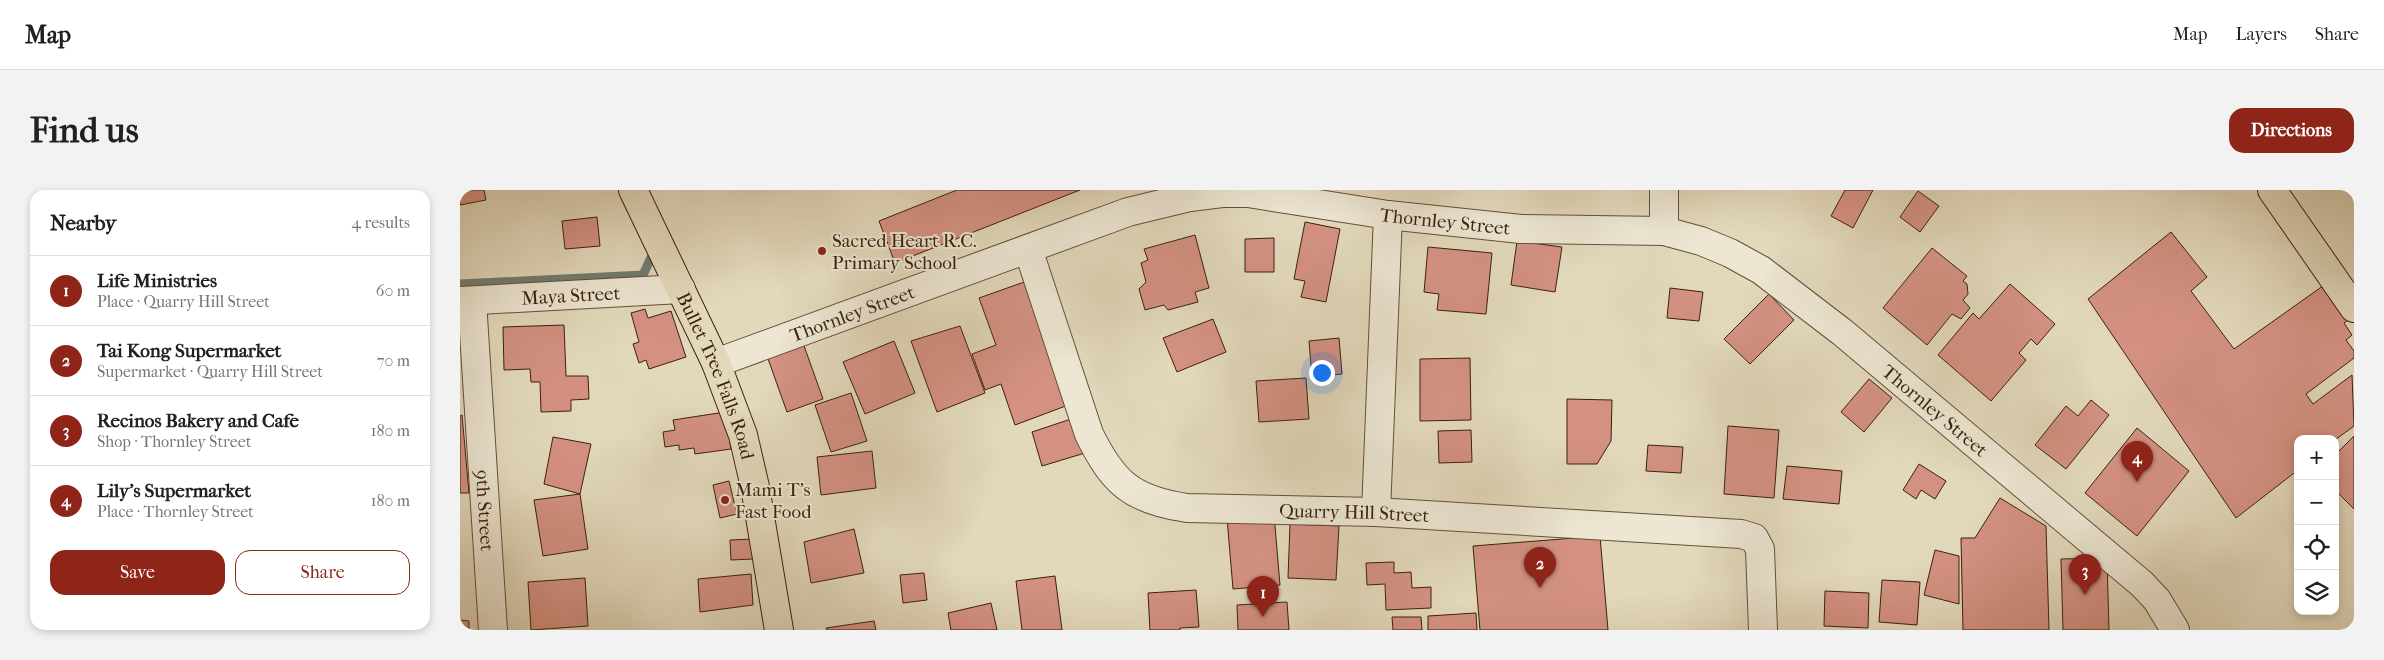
<!DOCTYPE html>
<meta charset="utf-8">
<style>
body{margin:0;font-family:"IM FELL French Canon",serif;background:#f2f2f2;color:#202124}
.controls{position:absolute;right:15px;bottom:15px;display:grid;overflow:hidden;border-radius:10px;box-shadow:0 2px 8px #0003}
.controls button{width:45px;height:45px;display:grid;place-items:center;padding:0;border:0;border-bottom:1px solid #e0e0e0;background:#fff;color:#202124;font:25px sans-serif}
.you{position:absolute;left:861px;top:182px;width:18px;height:18px;margin:-12px;border:4px solid #fff;border-radius:50%;background:#1a73e8;box-shadow:0 0 0 8px #1a73e833}
.badge{display:grid;place-items:center;width:32px;height:32px;border-radius:50%;background:#8f2418;color:#fff;font-size:16px;font-weight:700}
.pin{position:absolute;translate:-50% -41px;filter:drop-shadow(0 1px 2px #0008)}
.pin::after{content:'';position:absolute;top:26px;width:18px;height:15px;background:inherit;clip-path:polygon(0 0,100% 0,50% 100%)}
.list{margin:0;padding:0;list-style:none}
h2{display:flex;justify-content:space-between;align-items:center;height:65px;margin:0;padding:0 20px;font-size:21px}
h2 small{font-size:16px;font-weight:400;color:#757577}
.list li{display:grid;grid-template-columns:32px 1fr auto;gap:15px;align-items:center;box-sizing:border-box;height:70px;padding:0 20px;border-top:1px solid #e0e0e0}
.list b{display:block;font-size:19px;white-space:nowrap}
.list p{margin:0;font-size:16px;white-space:nowrap;color:#757577}
.list em{font-size:16px;font-style:normal;color:#757577}
.actions{display:flex;gap:10px;padding:15px 20px}
.actions a{flex:1;padding:11px 0;border:1px solid #8f2418;border-radius:15px;text-align:center;font-size:18px;color:#8f2418}
.actions .main{background:#8f2418;color:#fff}
.icon{flex:none;width:28px;height:28px;fill:none;stroke:currentColor;stroke-width:2;stroke-linecap:round;stroke-linejoin:round}
.map{position:relative;flex:none;width:1894px;height:440px;overflow:hidden;border-radius:15px}
header{display:flex;align-items:center;gap:30px;box-sizing:border-box;height:70px;padding:0 25px;background:#fff;border-bottom:1px solid #e0e0e0}
header strong{font-size:24px}
nav{display:flex;gap:28px;margin-inline-start:auto;font-size:18px}
.intro{display:flex;align-items:center;justify-content:space-between;box-sizing:border-box;height:120px;padding:0 30px}
h1{margin:0;font-size:35px}
.button{padding:12px 22px;border-radius:15px;background:#8f2418;color:#fff;font-size:18px;font-weight:700}
main{display:flex;gap:30px;padding:0 30px}
aside{flex:1;background:#fff;border-radius:15px;box-shadow:0 2px 8px #0003}
.map>svg:first-child{display:block}
</style>
<header>
<strong>Map</strong>
<nav><a>Map</a><a>Layers</a><a>Share</a></nav>
</header>
<div class="intro"><h1>Find us</h1><a class="button">Directions</a></div>
<main>
<aside>
<h2>Nearby<small>4 results</small></h2>
<ul class="list">
<li><span class="badge">1</span><div><b>Life Ministries</b><p>Place · Quarry Hill Street</p></div><em>60 m</em></li>
<li><span class="badge">2</span><div><b>Tai Kong Supermarket</b><p>Supermarket · Quarry Hill Street</p></div><em>70 m</em></li>
<li><span class="badge">3</span><div><b>Recinos Bakery and Cafe</b><p>Shop · Thornley Street</p></div><em>180 m</em></li>
<li><span class="badge">4</span><div><b>Lily's Supermarket</b><p>Place · Thornley Street</p></div><em>180 m</em></li>
</ul>
<div class="actions"><a class="main">Save</a><a>Share</a></div>
</aside>
<div class="map">
<svg width="1894" height="440" viewBox="0 0 1894 440">
<rect width="100%" height="100%" fill="#e2d8bc"/>
<filter id="stains"><feTurbulence type="fractalNoise" baseFrequency=".004" numOctaves="4"/><feColorMatrix values="0 0 0 0 .2 0 0 0 0 .09 0 0 0 0 .02 0 0 0 .5 -.17"/></filter>
<radialGradient id="worn" r=".72"><stop offset=".6" stop-color="#630" stop-opacity="0"/><stop offset="1" stop-color="#630" stop-opacity=".3"/></radialGradient>
<g fill="none" stroke-linecap="round" stroke-linejoin="round">
<polyline stroke="#717c70" stroke-width="9" points="0,94 183,85 195,59"/>
</g>
<g fill="#d49182" stroke="#3b210c">
<polygon points="0,0 24,0 26,10 0,15"/>
<polygon points="497,0 620,0 435,73 419,31"/>
<polygon points="1385,0 1413,0 1393,38 1371,26"/>
<polygon points="1458,1 1479,16 1460,42 1440,27"/>
<polygon points="137,27 140,56 105,59 102,31"/>
<polygon points="845,32 880,39 866,112 841,107 845,91 834,89"/>
<polygon points="1711,42 1747,87 1731,101 1774,159 1867,93 1892,127 1884,133 1892,145 1886,150 1894,161 1894,168 1846,204 1853,214 1892,185 1894,236 1875,250 1838,249 1838,280 1776,328 1628,109"/>
<polygon points="735,45 749,98 735,102 738,112 708,120 704,115 685,120 679,99 686,92 681,73 688,70 684,59"/>
<polygon points="814,48 814,82 785,82 785,49"/>
<polygon points="1057,51 1102,57 1095,102 1051,95"/>
<polygon points="968,57 1032,63 1026,124 977,120 979,104 964,102"/>
<polygon points="1472,58 1507,86 1503,91 1507,94 1508,104 1503,110 1510,118 1501,129 1492,124 1467,155 1423,118"/>
<polygon points="567,91 611,214 555,235 541,194 525,200 512,164 536,155 519,108"/>
<polygon points="1550,94 1595,134 1577,155 1571,149 1559,163 1566,170 1531,211 1478,165 1513,123 1519,129"/>
<polygon points="1210,98 1243,102 1239,131 1207,128"/>
<polygon points="1309,104 1334,130 1290,174 1264,149"/>
<polygon points="185,119 188,128 211,121 226,167 189,179 186,170 179,173 173,154 179,152 171,123"/>
<polygon points="753,129 766,162 717,182 703,148"/>
<polygon points="104,135 106,186 128,186 129,209 111,210 111,221 81,222 80,192 71,192 70,179 44,180 43,137"/>
<polygon points="500,136 525,203 477,222 451,151"/>
<polygon points="879,148 882,184 852,187 849,151"/>
<polygon points="434,151 455,203 405,224 383,172"/>
<polygon points="343,153 363,209 327,222 307,166"/>
<polygon points="1010,168 1011,230 960,231 960,169"/>
<polygon points="846,188 849,229 799,232 796,191"/>
<polygon points="1409,189 1432,208 1404,242 1381,222"/>
<polygon points="391,203 407,251 371,262 355,215"/>
<polygon points="1107,209 1152,210 1151,251 1137,274 1107,274"/>
<polygon points="1631,210 1649,225 1606,279 1575,255 1606,216 1618,226"/>
<polygon points="265,222 271,259 235,264 234,258 219,260 219,255 205,257 203,242 215,240 213,230"/>
<polygon points="2,225 9,303 0,303 0,226"/>
<polygon points="614,228 625,263 582,276 572,242"/>
<polygon points="1268,236 1319,240 1314,308 1264,304"/>
<polygon points="1677,238 1729,281 1677,346 1625,303"/>
<polygon points="1011,240 1012,272 979,273 978,241"/>
<polygon points="1894,246 1894,319 1875,300 1875,265"/>
<polygon points="93,247 131,254 120,304 84,294"/>
<polygon points="1188,255 1223,257 1221,283 1186,281"/>
<polygon points="412,261 416,298 361,305 357,267"/>
<polygon points="1459,274 1486,291 1475,309 1461,300 1456,309 1443,300"/>
<polygon points="1327,276 1382,281 1379,314 1323,309"/>
<polygon points="269,291 277,324 260,328 253,295"/>
<polygon points="120,304 128,359 83,366 74,310"/>
<polygon points="1540,308 1586,336 1589,440 1503,440 1501,348 1515,348"/>
<polygon points="814,324 820,395 773,399 767,328"/>
<polygon points="830,334 879,336 876,390 828,388"/>
<polygon points="394,339 404,383 351,393 344,352"/>
<polygon points="1140,346 1148,440 1020,440 1013,356"/>
<polygon points="293,349 294,369 271,370 270,350"/>
<polygon points="1475,360 1499,366 1499,414 1464,405"/>
<polygon points="1647,368 1649,440 1603,440 1601,369"/>
<polygon points="934,372 934,383 951,382 952,398 971,397 971,418 926,420 925,394 907,395 906,373"/>
<polygon points="464,383 467,410 443,413 440,385"/>
<polygon points="291,384 293,415 240,422 238,389"/>
<polygon points="595,386 602,440 562,440 556,391"/>
<polygon points="125,388 128,436 71,440 68,392"/>
<polygon points="1422,390 1460,392 1457,435 1419,432"/>
<polygon points="736,400 739,437 720,438 720,440 690,440 688,403"/>
<polygon points="1365,401 1409,403 1408,438 1364,436"/>
<polygon points="827,412 829,440 778,440 777,415"/>
<polygon points="531,413 537,440 491,440 488,423"/>
<polygon points="1016,423 1017,440 968,440 968,426"/>
<polygon points="932,427 961,427 962,440 933,440"/>
<polygon points="0,430 9,431 9,440 0,440"/>
<polygon points="414,431 416,440 367,440 366,438"/>
</g>
<g fill="none" stroke-linecap="round" stroke-linejoin="round">
<g stroke="#654f38" stroke-width="30">
<g id="minor">
<polyline points="1204,41 1204,0"/>
<path id="s1" d="M568,59L629,244C653,293 672,310 727,318L916,322L1281,344L1294,348L1300,359L1303,440"/>
<path id="s2" d="M0,111L221,99"/>
<path id="s3" d="M12,111L33,440"/>
<path id="s4" d="M256,173L668,22L730,7L762,3H788L928,25L1061,39L1204,41L1241,51L1270,63L1301,80L1382,142L1682,394L1697,410L1715,440"/>
<polyline points="916,322 928,25"/>
</g>
</g>
<g stroke="#3b210c" stroke-width="30">
<g id="major">
<path id="s5" d="M173,0L256,173L283,245L295,297L319,440"/>
<polyline points="1812,0 1894,118"/>
</g>
</g>
<use href="#minor" stroke="#ece6d3" stroke-width="28"/>
<use href="#major" stroke="#e2d8bc" stroke-width="28"/>
</g>
<g fill="#8f2418" stroke="#ece6d3" stroke-width="2">
<circle cx="362" cy="61" r="5"/>
<circle cx="265" cy="310" r="5"/>
</g>
<g text-anchor="middle" stroke-width="4" stroke-linejoin="round" paint-order="stroke">
<g font-size="19" fill="#3b210c" stroke="#ece6d3">
<text dy="7" stroke="none"><textPath href="#s4" startOffset="760">Thornley Street</textPath></text>
<text dy="7" stroke="none"><textPath href="#s2" startOffset="111">Maya Street</textPath></text>
<text dy="7" stroke="none"><textPath href="#s4" startOffset="145">Thornley Street</textPath></text>
<text dy="7" stroke="none"><textPath href="#s5" startOffset="204">Bullet Tree Falls Road</textPath></text>
<text dy="7" stroke="none"><textPath href="#s4" startOffset="1308">Thornley Street</textPath></text>
<text dy="7" stroke="none"><textPath href="#s3" startOffset="210">9th Street</textPath></text>
<text dy="7" stroke="none"><textPath href="#s1" startOffset="492">Quarry Hill Street</textPath></text>
</g>
<g font-size="19" fill="#3b210c" stroke="#ece6d3" text-anchor="start">
<text x="372" y="57">Sacred Heart R.C.<tspan x="372" dy="22">Primary School</tspan></text>
<text x="275" y="306">Mami T's<tspan x="275" dy="22">Fast Food</tspan></text>
</g>
</g>
<rect width="100%" height="100%" filter="url(#stains)"/>
<rect width="100%" height="100%" fill="url(#worn)"/>
</svg>
<div class="controls">
<button>+</button>
<button>−</button>
<button><svg class="icon" aria-label="locate" viewBox="0 0 24 24"><circle cx="12" cy="12" r="6"/><path d="M12 2v4M12 18v4M2 12h4M18 12h4"/></svg></button>
<button><svg class="icon" aria-label="layers" viewBox="0 0 24 24"><path d="M12 4l9 5-9 5-9-5zM3 14l9 5 9-5"/></svg></button>
</div>
<div class="you"></div>
<div class="pin badge" style="left:803px;top:427px">1</div>
<div class="pin badge" style="left:1080px;top:398px">2</div>
<div class="pin badge" style="left:1625px;top:405px">3</div>
<div class="pin badge" style="left:1677px;top:292px">4</div>
</div>
</main>
